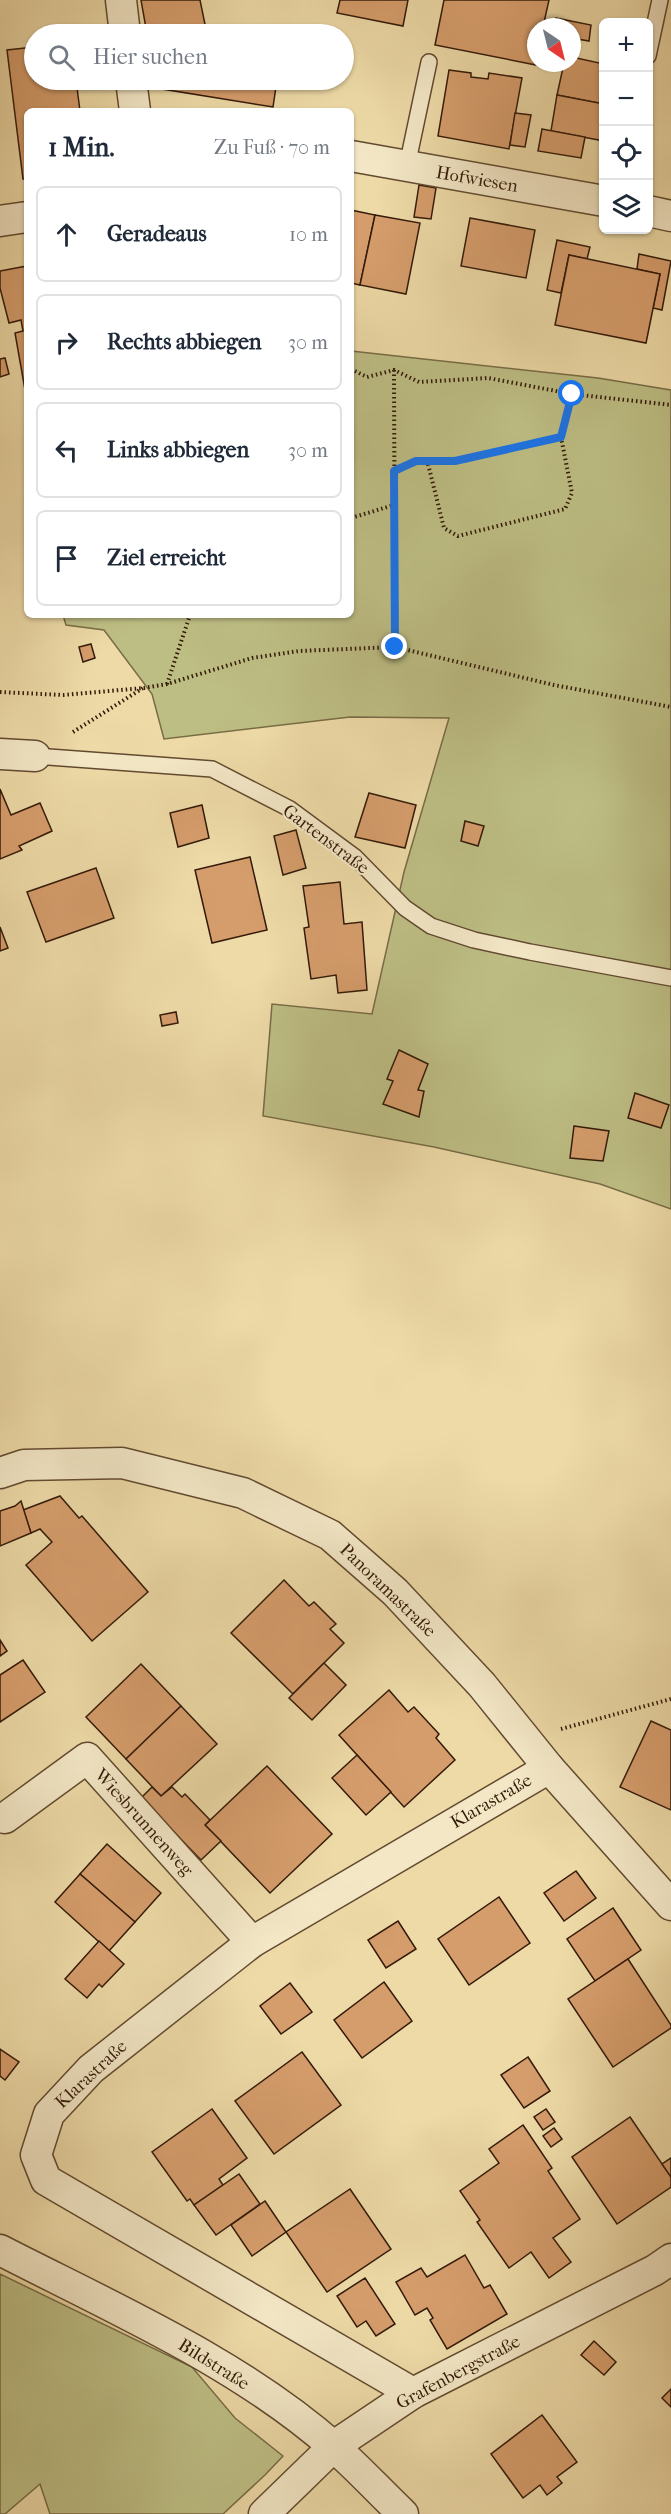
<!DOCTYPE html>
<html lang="de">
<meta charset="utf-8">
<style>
body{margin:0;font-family:"IM FELL French Canon",serif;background:#f6f6f7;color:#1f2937}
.controls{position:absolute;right:18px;top:18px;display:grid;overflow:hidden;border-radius:9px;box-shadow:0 2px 4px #0004}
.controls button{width:54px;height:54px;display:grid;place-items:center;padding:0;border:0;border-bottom:2px solid #e0e1e3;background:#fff;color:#1f2937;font:30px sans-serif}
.compass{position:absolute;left:527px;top:18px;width:54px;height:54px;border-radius:50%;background:#fff;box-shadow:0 2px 4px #0004;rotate:145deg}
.stop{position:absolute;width:18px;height:18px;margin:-14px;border:4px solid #1a73e8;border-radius:50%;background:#fff}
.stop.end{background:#1a73e8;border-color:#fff;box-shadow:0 2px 6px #0008}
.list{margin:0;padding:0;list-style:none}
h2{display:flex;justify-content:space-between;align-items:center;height:78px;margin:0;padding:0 24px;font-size:26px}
h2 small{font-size:20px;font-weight:400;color:#747a83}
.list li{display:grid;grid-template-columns:39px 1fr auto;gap:18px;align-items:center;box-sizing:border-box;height:96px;margin:0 12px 12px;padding:0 12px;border:2px solid #e0e1e3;border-radius:9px}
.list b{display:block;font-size:22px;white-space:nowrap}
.list em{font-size:20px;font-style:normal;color:#747a83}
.icon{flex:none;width:33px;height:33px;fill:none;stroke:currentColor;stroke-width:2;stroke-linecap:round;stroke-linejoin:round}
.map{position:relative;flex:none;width:671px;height:2514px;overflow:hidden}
.search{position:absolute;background:#fff;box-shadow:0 2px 4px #0004;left:24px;top:24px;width:330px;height:66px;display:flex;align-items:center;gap:15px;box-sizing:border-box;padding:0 21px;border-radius:33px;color:#747a83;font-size:22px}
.panel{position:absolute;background:#fff;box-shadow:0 2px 4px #0004;left:24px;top:108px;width:330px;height:510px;border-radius:9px}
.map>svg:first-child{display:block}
</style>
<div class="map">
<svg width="671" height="2514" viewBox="0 0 671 2514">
<rect width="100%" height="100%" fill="#eddaa7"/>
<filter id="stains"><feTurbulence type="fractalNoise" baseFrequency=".00333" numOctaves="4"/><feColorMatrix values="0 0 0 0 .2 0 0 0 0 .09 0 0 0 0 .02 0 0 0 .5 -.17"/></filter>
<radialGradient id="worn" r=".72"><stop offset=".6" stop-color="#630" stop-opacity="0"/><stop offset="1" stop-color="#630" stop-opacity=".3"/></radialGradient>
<g fill="#bdbe84" stroke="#786c46" stroke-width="1.5">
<polygon points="351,351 598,378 671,390 671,1209 600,1184 434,1147 263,1116 272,1004 372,1014 404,872 449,718 350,717 164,739 152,694 104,630 66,625 63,615 351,615"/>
<polygon points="0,2274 192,2367 235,2418 283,2456 265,2475 223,2514 50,2514 40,2484 5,2514 0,2514"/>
</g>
<g fill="#d69d6c" stroke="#331a09" stroke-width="1.5">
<polygon points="141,0 200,0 207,34 147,34"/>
<polygon points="340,0 408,0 403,26 337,13"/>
<polygon points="444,0 549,0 543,27 536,27 536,65 435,45"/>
<polygon points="556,18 591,25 589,41 572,38 572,27 554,27"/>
<polygon points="34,47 34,80 76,80 80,111 27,111 27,179 23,179 7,50"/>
<polygon points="572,57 604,64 604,104 557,95 564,63 572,63"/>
<polygon points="449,70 471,73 471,77 488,79 489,73 522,78 509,149 438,136"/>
<polygon points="155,80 277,80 273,107 156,88"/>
<polygon points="557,95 604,104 604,141 551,131"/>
<polygon points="515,113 531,115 525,147 510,145"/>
<polygon points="542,129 585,137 581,158 538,151"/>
<polygon points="419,185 436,188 431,219 414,217"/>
<polygon points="351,210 375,215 360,285 351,283"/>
<polygon points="375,215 420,223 406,294 360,285"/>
<polygon points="470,218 535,230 526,278 461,266"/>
<polygon points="557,240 590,247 587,259 569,255 561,293 547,290"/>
<polygon points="639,254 671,261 662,310 653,308 660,274 637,269"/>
<polygon points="569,255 660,274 646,343 555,325"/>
<polygon points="27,266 27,401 15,333 23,331 21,320 9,323 0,288 0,271"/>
<polygon points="5,358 9,374 0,377 0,359"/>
<polygon points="91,644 95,658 83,662 79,647"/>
<polygon points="0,789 11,815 40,803 52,831 19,846 22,850 0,859"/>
<polygon points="369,793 416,805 405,848 355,837"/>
<polygon points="202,805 209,838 178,847 170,813"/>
<polygon points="465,821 484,826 478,846 461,841"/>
<polygon points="296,830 306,868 283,875 274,836"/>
<polygon points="250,857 267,930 212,943 195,870"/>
<polygon points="96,868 114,918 46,942 27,892"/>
<polygon points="340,882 344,924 362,922 367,990 338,993 336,975 311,979 304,928 309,927 303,886"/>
<polygon points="0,927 8,948 0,951"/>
<polygon points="176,1012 178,1023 162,1026 160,1015"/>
<polygon points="399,1050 428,1064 418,1090 424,1091 419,1117 383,1104 393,1081 387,1079"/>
<polygon points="635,1093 669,1105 661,1128 628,1118"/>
<polygon points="574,1126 609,1131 603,1161 570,1158"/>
<polygon points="60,1496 79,1518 82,1516 148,1592 92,1641 26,1565 52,1542 40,1529 31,1533 23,1510"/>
<polygon points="21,1501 31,1533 0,1546 0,1511 15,1506"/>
<polygon points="284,1580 309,1606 314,1602 336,1624 330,1629 344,1643 293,1694 231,1633"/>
<polygon points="0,1640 7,1651 0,1656"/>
<polygon points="23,1660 45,1692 0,1722 0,1675"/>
<polygon points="324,1663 346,1685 312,1720 289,1698"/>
<polygon points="141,1664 181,1706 126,1759 86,1717"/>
<polygon points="389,1690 408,1712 414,1707 439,1734 436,1738 455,1760 404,1807 339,1735"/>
<polygon points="181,1706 217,1744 161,1796 126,1759"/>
<polygon points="651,1721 671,1730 671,1810 620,1787"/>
<polygon points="357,1755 391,1792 366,1815 332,1778"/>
<polygon points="267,1766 332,1834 270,1893 205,1825"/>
<polygon points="152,1787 161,1796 172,1787 182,1797 185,1794 210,1820 205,1825 221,1841 201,1860 141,1798"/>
<polygon points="107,1844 161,1893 135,1922 80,1874"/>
<polygon points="576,1871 596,1898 564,1921 544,1893"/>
<polygon points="80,1874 135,1922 109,1951 55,1902"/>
<polygon points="499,1897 530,1943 469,1985 438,1939"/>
<polygon points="613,1908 641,1950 595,1981 567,1939"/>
<polygon points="398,1921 416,1949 386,1968 368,1940"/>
<polygon points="99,1941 124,1964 102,1987 99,1984 87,1998 65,1979"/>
<polygon points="628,1959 671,2025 671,2028 613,2067 568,1999"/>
<polygon points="384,1982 412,2021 362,2058 334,2020"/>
<polygon points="290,1983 312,2012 281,2034 260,2006"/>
<polygon points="0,2049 19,2062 5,2080 0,2076"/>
<polygon points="302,2052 341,2105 274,2154 235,2101"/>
<polygon points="528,2057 550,2091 524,2108 501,2075"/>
<polygon points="212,2109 247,2158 219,2179 223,2185 194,2205 190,2199 187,2201 152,2152"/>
<polygon points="546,2109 555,2122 543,2130 534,2117"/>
<polygon points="630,2117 671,2177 671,2187 617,2224 572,2157"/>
<polygon points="523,2125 552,2168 548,2171 580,2219 553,2238 571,2262 549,2278 531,2252 509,2268 477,2222 480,2220 460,2191 499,2163 489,2149"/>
<polygon points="554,2128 562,2139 551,2147 543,2136"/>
<polygon points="671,2158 671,2177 662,2164"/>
<polygon points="239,2174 260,2204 216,2235 194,2205"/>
<polygon points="350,2189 391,2249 327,2292 286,2232"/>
<polygon points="265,2201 286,2232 252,2256 231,2225"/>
<polygon points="465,2255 484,2288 490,2285 507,2314 447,2349 430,2320 433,2318 427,2308 415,2315 396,2282 421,2268 427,2277"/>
<polygon points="365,2278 395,2324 376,2336 366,2321 357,2327 337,2296"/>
<polygon points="594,2341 616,2362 604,2375 581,2355"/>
<polygon points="671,2389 671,2407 662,2398"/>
<polygon points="542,2415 577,2462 557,2477 562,2483 547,2495 540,2485 523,2498 491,2454"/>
</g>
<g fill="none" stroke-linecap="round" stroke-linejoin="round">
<g stroke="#624a30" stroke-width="18">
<g id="lane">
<polyline points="648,56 660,0"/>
<polyline points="407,166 429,62"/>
<polyline points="35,756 212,769 290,809 355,857 405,908 431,926 474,940 530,952 671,978"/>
</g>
</g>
<g stroke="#624a30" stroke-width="33">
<g id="street">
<polyline points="121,0 125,34"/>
<polyline points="131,80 135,111"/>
<polyline points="351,156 604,201"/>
<polyline points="648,211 671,216"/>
<polyline points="0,221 27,217"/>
<polyline points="0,754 35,756"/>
<polyline points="0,1473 24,1465 122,1463 243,1493 330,1535 395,1592 482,1685 549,1768 671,1905"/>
<polyline points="5,1818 87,1758 252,1942"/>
<path d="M0,2250C113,2308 239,2363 334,2447C358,2468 380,2492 403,2514"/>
<polyline points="413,2393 46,2180 36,2155 49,2114 91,2069 252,1942 549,1768"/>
<polyline points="264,2514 334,2446 413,2393 655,2270 671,2259"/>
</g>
</g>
<g stroke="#331a09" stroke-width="4" stroke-dasharray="1.5 3" stroke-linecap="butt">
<polyline points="351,369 367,377 394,370 419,382 488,378 572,394 671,405"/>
<polyline points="394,370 395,647"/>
<polyline points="427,460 444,528 458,536 565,509 572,493 561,437"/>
<polyline points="394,471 416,461 455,461 561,437 572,394"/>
<polyline points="351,518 394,505"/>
<polyline points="167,684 190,615"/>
<polyline points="0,692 63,695 144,688 167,684 252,658 299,651 395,647 554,685 671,707"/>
<polyline points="73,732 143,688"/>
<polyline points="561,1729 671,1699"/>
</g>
<use href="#lane" stroke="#f3e7c6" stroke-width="15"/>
<use href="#street" stroke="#f3e7c6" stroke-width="30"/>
</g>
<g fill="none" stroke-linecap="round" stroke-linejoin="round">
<polyline stroke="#1a73e8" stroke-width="8" points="395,647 394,471 416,461 455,461 561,437 572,394"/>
</g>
<g text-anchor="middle" stroke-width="4.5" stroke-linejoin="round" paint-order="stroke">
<g font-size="18" fill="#331a09" stroke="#f3e7c6">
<text transform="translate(477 179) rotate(10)" y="6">Hofwiesen</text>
<text transform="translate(326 839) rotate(37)" y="6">Gartenstraße</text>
<text transform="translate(388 1590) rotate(44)" y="6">Panoramastraße</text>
<text transform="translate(491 1801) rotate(-30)" y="6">Klarastraße</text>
<text transform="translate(144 1822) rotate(48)" y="6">Wiesbrunnenweg</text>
<text transform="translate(91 2074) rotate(-43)" y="6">Klarastraße</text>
<text transform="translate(214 2364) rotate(32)" y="6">Bildstraße</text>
<text transform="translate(458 2372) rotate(-28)" y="6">Grafenbergstraße</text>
</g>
</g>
<rect width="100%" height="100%" filter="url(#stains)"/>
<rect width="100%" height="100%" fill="url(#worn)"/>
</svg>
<div class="controls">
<button>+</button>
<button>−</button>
<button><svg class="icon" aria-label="locate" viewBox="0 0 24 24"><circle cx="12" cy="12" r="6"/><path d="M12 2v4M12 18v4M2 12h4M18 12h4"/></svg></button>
<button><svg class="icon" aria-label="layers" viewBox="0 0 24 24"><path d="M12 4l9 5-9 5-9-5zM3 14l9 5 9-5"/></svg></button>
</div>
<svg class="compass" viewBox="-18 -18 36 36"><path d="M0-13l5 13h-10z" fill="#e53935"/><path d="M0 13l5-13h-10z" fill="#747a83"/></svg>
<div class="stop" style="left:572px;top:394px"></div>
<div class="stop end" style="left:395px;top:647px"></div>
<div class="search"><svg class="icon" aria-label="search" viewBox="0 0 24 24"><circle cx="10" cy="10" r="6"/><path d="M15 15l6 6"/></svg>Hier suchen</div>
<section class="panel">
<h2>1 Min.<small>Zu Fuß · 70 m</small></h2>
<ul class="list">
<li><svg class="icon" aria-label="ahead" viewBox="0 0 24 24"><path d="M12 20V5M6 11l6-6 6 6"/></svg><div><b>Geradeaus</b></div><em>10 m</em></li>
<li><svg class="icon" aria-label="right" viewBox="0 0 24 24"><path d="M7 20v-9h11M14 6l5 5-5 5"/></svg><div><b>Rechts abbiegen</b></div><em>30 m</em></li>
<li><svg class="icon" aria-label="left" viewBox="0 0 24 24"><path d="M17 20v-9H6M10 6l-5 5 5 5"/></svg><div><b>Links abbiegen</b></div><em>30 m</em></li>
<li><svg class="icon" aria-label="arrive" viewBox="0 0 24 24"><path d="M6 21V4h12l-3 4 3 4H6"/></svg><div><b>Ziel erreicht</b></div></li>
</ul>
</section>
</div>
